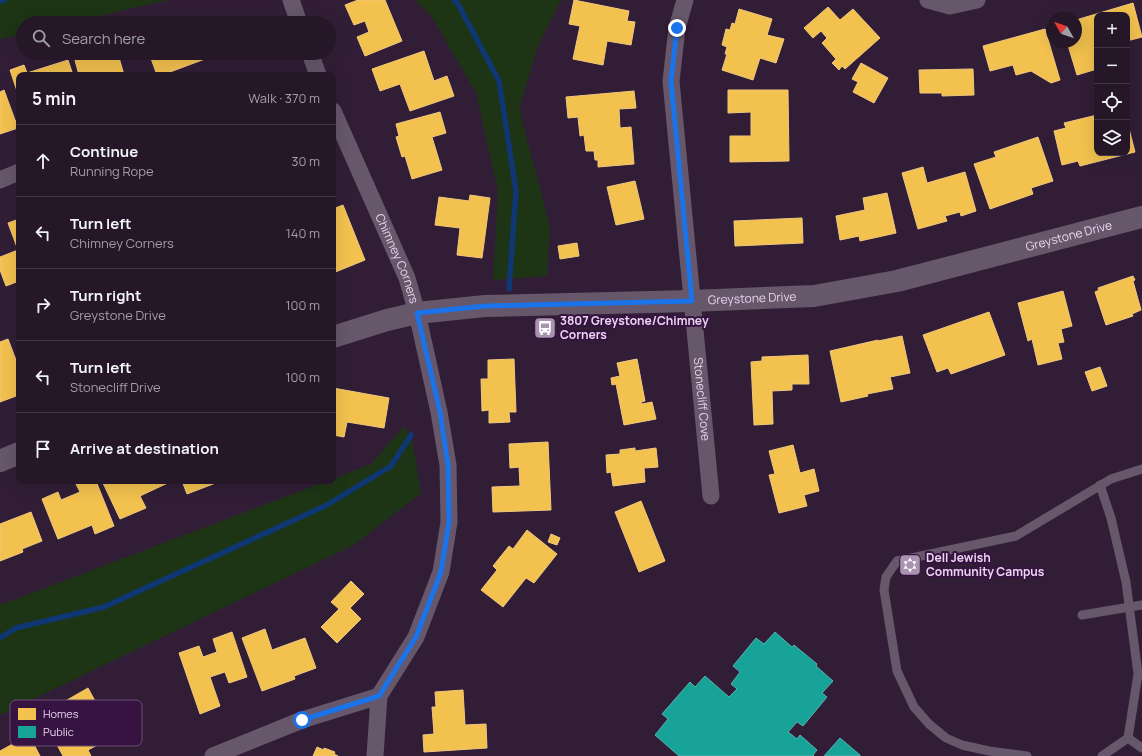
<!DOCTYPE html>
<meta charset="utf-8">
<style>
body{margin:0;font-family:Manrope,sans-serif;background:#2d1f30;color:#f1f3f6}
.controls{position:absolute;right:12px;top:12px;display:grid;overflow:hidden;border-radius:8px;box-shadow:0 4px 16px #0002}
.controls button{width:36px;height:36px;display:grid;place-items:center;padding:0;border:0;border-bottom:1px solid #423545;background:#251628;color:#f1f3f6;font:20px sans-serif}
.compass{position:absolute;left:1046px;top:12px;width:36px;height:36px;border-radius:50%;background:#251628;box-shadow:0 4px 16px #0002;rotate:310deg}
.stop{position:absolute;width:12px;height:12px;margin:-9px;border:3px solid #1a73e8;border-radius:50%;background:#fff}
.stop.end{background:#1a73e8;border-color:#fff;box-shadow:0 1px 4px #0008}
.list{margin:0;padding:0;list-style:none}
h2{display:flex;justify-content:space-between;align-items:center;height:52px;margin:0;padding:0 16px;font-size:17px}
h2 small{font-size:13px;font-weight:400;color:#a39fa8}
.list li{display:grid;grid-template-columns:26px 1fr auto;gap:12px;align-items:center;box-sizing:border-box;height:72px;padding:0 16px;border-top:1px solid #423545}
.list b{display:block;font-size:15px;white-space:nowrap}
.list p{margin:0;font-size:13px;white-space:nowrap;color:#a39fa8}
.list em{font-size:13px;font-style:normal;color:#a39fa8}
.icon{flex:none;width:22px;height:22px;fill:none;stroke:currentColor;stroke-width:2;stroke-linecap:round;stroke-linejoin:round}
.map{position:relative;flex:none;width:1142px;height:756px;overflow:hidden}
.search{position:absolute;background:#251628;box-shadow:0 4px 16px #0002;left:16px;top:16px;width:320px;height:44px;display:flex;align-items:center;gap:10px;box-sizing:border-box;padding:0 14px;border-radius:22px;color:#a39fa8;font-size:15px}
.panel{position:absolute;background:#251628;box-shadow:0 4px 16px #0002;left:16px;top:72px;width:320px;height:412px;border-radius:8px}
.map>svg:first-child{display:block}
</style>
<div class="map">
<svg width="1142" height="756" viewBox="0 0 1142 756">
<rect width="100%" height="100%" fill="#311e36"/>
<g fill="#1e3515">
<polygon points="0,0 168,0 69,23 23,23 23,34 0,39"/>
<polygon points="415,0 561,0 538,46 519,109 550,227 547,276 493,280 498,192 476,93 432,17"/>
<polygon points="404,426 412,439 421,493 354,545 0,715 0,605 327,481 333,481 333,479 371,464"/>
</g>
<g fill="#f2c14e" stroke="#f0c77f">
<polygon points="358,0 385,0 402,41 365,56 357,37 369,32 365,21 354,25 345,5"/>
<polygon points="574,0 629,11 627,21 635,22 631,45 607,41 603,65 573,59 580,26 569,24"/>
<polygon points="1133,3 1142,37 1127,41 1127,15 1097,15 1097,69 1077,75 1067,42 1076,42 1076,20"/>
<polygon points="828,7 840,20 853,9 880,38 845,69 842,66 839,70 832,63 836,59 822,43 827,38 821,31 813,38 804,28"/>
<polygon points="739,9 772,19 767,35 784,39 776,63 760,58 753,80 722,70 727,54 725,54 727,47 722,45 726,29 730,30 732,23 735,24"/>
<polygon points="1045,29 1060,80 1051,83 1031,71 1016,75 1013,65 990,71 983,46"/>
<polygon points="424,51 434,81 447,76 454,96 410,111 400,84 380,91 372,69"/>
<polygon points="73,53 104,53 105,58 118,54 124,75 79,75"/>
<polygon points="149,53 202,53 205,59 162,75 157,75"/>
<polygon points="68,60 73,75 19,75 19,97 10,70 24,65 27,73"/>
<polygon points="861,63 888,78 874,103 853,92 858,82 852,79"/>
<polygon points="973,69 974,95 942,96 942,93 920,93 919,70"/>
<polygon points="4,90 18,128 0,134 0,92"/>
<polygon points="728,90 788,90 789,161 730,162 730,136 751,136 751,112 728,113"/>
<polygon points="634,91 636,108 619,109 620,128 631,127 634,164 598,167 598,160 595,160 594,151 586,151 584,135 580,136 578,117 568,118 566,97"/>
<polygon points="440,112 446,133 432,137 442,170 412,179 405,156 402,157 396,137 399,136 396,124"/>
<polygon points="1097,115 1097,153 1127,153 1127,121 1135,152 1080,166 1078,161 1062,165 1054,131 1066,128 1064,123"/>
<polygon points="1038,137 1053,181 1031,188 1033,194 990,209 974,164 996,157 994,152"/>
<polygon points="923,167 927,183 965,172 976,211 961,216 960,212 945,216 947,221 918,229 902,173"/>
<polygon points="635,181 644,219 616,225 607,187"/>
<polygon points="887,193 896,233 860,241 859,236 840,240 836,216 865,210 863,198"/>
<polygon points="470,195 490,198 482,258 457,255 460,228 435,225 439,197 469,201"/>
<polygon points="343,205 365,260 333,273 333,209"/>
<polygon points="802,218 803,243 735,246 734,221"/>
<polygon points="19,219 19,281 6,286 0,270 0,257 18,250 8,223"/>
<polygon points="577,243 579,256 560,259 558,246"/>
<polygon points="1133,276 1135,280 1133,281 1141,310 1132,314 1133,316 1106,325 1095,292 1099,290 1098,288"/>
<polygon points="1063,291 1072,326 1061,329 1064,342 1058,343 1062,359 1038,365 1032,339 1028,341 1018,303"/>
<polygon points="989,312 1005,355 951,374 948,368 937,372 923,335"/>
<polygon points="902,336 910,373 890,377 893,389 867,394 868,396 841,402 830,351 878,340 878,341"/>
<polygon points="8,339 19,368 19,395 0,402 0,342"/>
<polygon points="808,355 809,384 792,384 792,390 772,391 773,424 754,425 751,362 762,361 762,357"/>
<polygon points="514,359 516,412 509,412 510,422 489,423 489,410 482,411 481,379 488,379 488,360"/>
<polygon points="637,359 645,401 641,402 642,404 652,402 656,419 624,425 616,384 612,385 611,378 620,376 617,363"/>
<polygon points="1100,367 1107,386 1092,391 1085,372"/>
<polygon points="333,388 389,398 384,428 347,422 344,437 333,435"/>
<polygon points="548,442 551,510 493,512 492,487 520,486 519,467 510,468 509,444"/>
<polygon points="793,445 800,473 814,469 819,491 804,495 807,506 779,513 769,475 775,474 769,451"/>
<polygon points="635,448 635,451 656,448 658,467 644,468 645,482 613,486 611,472 607,473 606,455 620,454 620,450"/>
<polygon points="85,481 96,481 114,526 95,534 92,525 58,539 42,499 58,492 61,500 80,492 76,484"/>
<polygon points="102,481 172,481 140,496 146,508 120,519"/>
<polygon points="182,481 221,481 187,494"/>
<polygon points="641,501 665,561 639,572 615,512"/>
<polygon points="31,512 42,541 22,549 23,552 0,561 0,524"/>
<polygon points="527,530 557,554 534,583 526,578 503,607 481,590 497,570 493,566 509,546 513,549"/>
<polygon points="551,534 560,538 557,545 548,542"/>
<polygon points="351,581 364,594 350,608 361,619 337,643 321,627 339,609 331,602"/>
<polygon points="265,629 272,650 305,638 316,668 294,676 295,679 262,691 242,638"/>
<polygon points="232,632 247,677 229,683 225,672 210,677 220,706 200,714 179,653 199,646 203,657 217,652 213,639"/>
<polygon points="88,688 114,736 88,750 91,756 63,756 41,715"/>
<polygon points="463,690 465,725 486,724 487,748 424,752 423,735 434,734 432,707 436,707 435,692"/>
<polygon points="29,735 40,756 0,756 0,751"/>
<polygon points="317,747 324,750 324,748 335,752 334,754 338,756 313,756"/>
</g>
<g fill="#17a398" stroke="#56b2b2">
<polygon points="775,632 792,647 794,645 817,664 816,666 833,681 822,693 827,697 803,726 797,722 788,732 797,739 800,735 817,750 813,755 814,756 679,756 655,735 668,719 662,714 690,682 695,687 705,676 729,697 737,689 731,684 740,672 733,666 756,638 764,644"/>
<polygon points="840,738 860,755 860,756 824,756"/>
</g>
<g fill="none" stroke-linecap="round" stroke-linejoin="round">
<g stroke="#0e3773" stroke-width="5.5">
<polyline points="454,0 458,4 499,81 516,191 509,289"/>
<polyline points="0,1 4,0"/>
<polyline points="0,638 16,628 104,607 327,505 391,466 411,435"/>
</g>
<g stroke="#66576a" stroke-width="9">
<polyline points="1100,485 1111,518 1126,582 1138,674 1128,738"/>
<polyline points="1082,615 1142,605"/>
<polyline points="1027,756 989,751 962,745 946,738 929,724 914,707 897,671 884,590 886,577 897,561 1016,536 1111,479 1142,469"/>
<polyline points="1102,756 1128,738 1142,748"/>
</g>
<g stroke="#66576a" stroke-width="17">
<polyline points="291,0 299,23"/>
<path id="s1" d="M685,0L677,28L671,81L711,496"/>
<polyline points="928,0 950,6 977,0"/>
<polyline points="310,53 318,75"/>
<path id="s2" d="M333,111L407,278L417,313L439,412L448,465L449,522L441,572L416,637L379,696L375,756"/>
<polyline points="0,180 19,172"/>
<polyline points="213,756 302,720 379,696"/>
</g>
<g stroke="#66576a" stroke-width="22">
<path id="s3" d="M333,337L387,320L417,313L485,306L691,301L814,296L897,281L1142,217"/>
<polyline points="0,461 19,453"/>
</g>
</g>
<g fill="none" stroke-linecap="round" stroke-linejoin="round">
<polyline stroke="#1a73e8" stroke-width="5" points="302,720 379,696 416,637 441,572 449,522 448,465 440,412 417,313 485,306 692,301 671,81 677,28"/>
</g>
<defs>
<g id="bus-square" transform="scale(1.15)"><rect x="-9" y="-9" width="18" height="18" rx="4" fill="#a994af" stroke="#371341"/><path d="M-5-6H5V4H4V6H2V4H-2V6H-4V4H-5ZM-3.5-4V0h7V-4ZM-3.5 1.2v1.5H-2V1.2ZM2 1.2v1.5H3.5V1.2Z" fill="#fff"/></g>
<g id="synagogue-square" transform="scale(1.15)"><rect x="-9" y="-9" width="18" height="18" rx="4" fill="#a994af" stroke="#371341"/><path d="M0-6.5L5.6 3.2H-5.6ZM0 6.5L5.6-3.2H-5.6Z" fill="#fff"/></g>
</defs>
<g fill-rule="evenodd">
<use href="#bus-square" x="545" y="328"/>
<use href="#synagogue-square" x="910" y="565"/>
</g>
<g text-anchor="middle" stroke-width="4" stroke-linejoin="round" paint-order="stroke">
<g font-size="12" fill="#ead4f0" stroke="#371341">
<text dy="4" stroke="none"><textPath href="#s3" startOffset="747">Greystone Drive</textPath></text>
<text dy="4" stroke="none"><textPath href="#s2" startOffset="161">Chimney Corners</textPath></text>
<text dy="4" stroke="none"><textPath href="#s3" startOffset="423">Greystone Drive</textPath></text>
<text dy="4" stroke="none"><textPath href="#s1" startOffset="402">Stonecliff Cove</textPath></text>
</g>
<g font-size="12" font-weight="bold" fill="#ead4f0" stroke="#371341" text-anchor="start">
<text x="560" y="325">3807 Greystone/Chimney<tspan x="560" dy="14">Corners</tspan></text>
<text x="926" y="562">Dell Jewish<tspan x="926" dy="14">Community Campus</tspan></text>
</g>
</g>
<rect x="10" y="700" width="132" height="46" rx="6" fill="#371341" stroke="#6d4d76" stroke-width="1"/>
<rect x="18" y="708" width="18" height="12" fill="#f2c14e"/>
<rect x="18" y="726" width="18" height="12" fill="#17a398"/>
<g font-size="11" fill="#ead4f0">
<text x="43" y="718">Homes</text>
<text x="43" y="736">Public</text>
</g>
</svg>
<div class="controls">
<button>+</button>
<button>−</button>
<button><svg class="icon" aria-label="locate" viewBox="0 0 24 24"><circle cx="12" cy="12" r="6"/><path d="M12 2v4M12 18v4M2 12h4M18 12h4"/></svg></button>
<button><svg class="icon" aria-label="layers" viewBox="0 0 24 24"><path d="M12 4l9 5-9 5-9-5zM3 14l9 5 9-5"/></svg></button>
</div>
<svg class="compass" viewBox="-18 -18 36 36"><path d="M0-13l5 13h-10z" fill="#e53935"/><path d="M0 13l5-13h-10z" fill="#a39fa8"/></svg>
<div class="stop" style="left:302px;top:720px"></div>
<div class="stop end" style="left:677px;top:28px"></div>
<div class="search"><svg class="icon" aria-label="search" viewBox="0 0 24 24"><circle cx="10" cy="10" r="6"/><path d="M15 15l6 6"/></svg>Search here</div>
<section class="panel">
<h2>5 min<small>Walk · 370 m</small></h2>
<ul class="list">
<li><svg class="icon" aria-label="ahead" viewBox="0 0 24 24"><path d="M12 20V5M6 11l6-6 6 6"/></svg><div><b>Continue</b><p>Running Rope</p></div><em>30 m</em></li>
<li><svg class="icon" aria-label="left" viewBox="0 0 24 24"><path d="M17 20v-9H6M10 6l-5 5 5 5"/></svg><div><b>Turn left</b><p>Chimney Corners</p></div><em>140 m</em></li>
<li><svg class="icon" aria-label="right" viewBox="0 0 24 24"><path d="M7 20v-9h11M14 6l5 5-5 5"/></svg><div><b>Turn right</b><p>Greystone Drive</p></div><em>100 m</em></li>
<li><svg class="icon" aria-label="left" viewBox="0 0 24 24"><path d="M17 20v-9H6M10 6l-5 5 5 5"/></svg><div><b>Turn left</b><p>Stonecliff Drive</p></div><em>100 m</em></li>
<li><svg class="icon" aria-label="arrive" viewBox="0 0 24 24"><path d="M6 21V4h12l-3 4 3 4H6"/></svg><div><b>Arrive at destination</b></div></li>
</ul>
</section>
</div>
